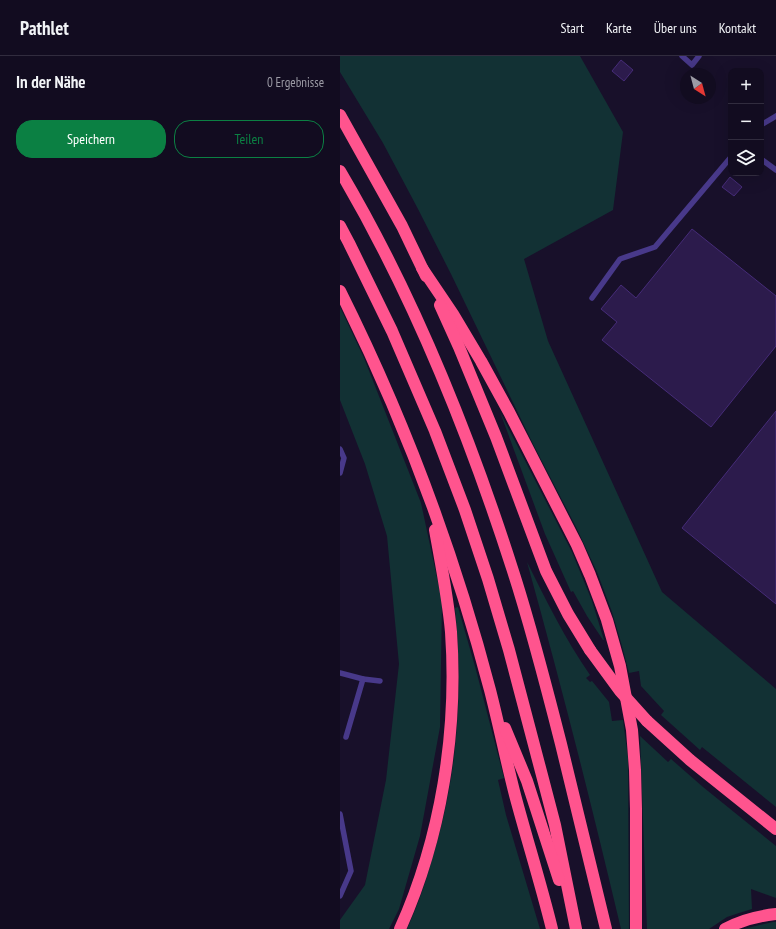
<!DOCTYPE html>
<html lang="de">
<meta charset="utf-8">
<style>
body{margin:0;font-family:"PT Sans Narrow",sans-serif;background:#1b1529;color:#f1f3f6}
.controls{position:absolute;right:12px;top:12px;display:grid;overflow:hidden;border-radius:8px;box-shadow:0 4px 16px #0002}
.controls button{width:36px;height:36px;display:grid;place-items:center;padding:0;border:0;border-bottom:1px solid #312c3e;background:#120c20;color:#f1f3f6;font:20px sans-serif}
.compass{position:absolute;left:340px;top:12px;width:36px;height:36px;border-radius:50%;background:#120c20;box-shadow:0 4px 16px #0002;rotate:144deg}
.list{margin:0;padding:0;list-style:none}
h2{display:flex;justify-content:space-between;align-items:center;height:52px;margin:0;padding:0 16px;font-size:17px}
h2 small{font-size:13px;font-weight:400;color:#9c9ba5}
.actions{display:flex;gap:8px;padding:12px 16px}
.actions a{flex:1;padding:9px 0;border:1px solid #0b8043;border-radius:16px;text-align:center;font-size:14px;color:#0b8043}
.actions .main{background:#0b8043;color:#fff}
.icon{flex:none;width:22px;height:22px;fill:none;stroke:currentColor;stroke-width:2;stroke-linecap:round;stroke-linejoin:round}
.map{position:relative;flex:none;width:436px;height:873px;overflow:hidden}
header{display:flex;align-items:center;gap:24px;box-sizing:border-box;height:56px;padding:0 20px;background:#120c20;border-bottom:1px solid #312c3e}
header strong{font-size:19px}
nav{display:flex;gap:22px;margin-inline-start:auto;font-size:14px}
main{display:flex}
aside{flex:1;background:#120c20}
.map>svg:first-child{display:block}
</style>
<header>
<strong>Pathlet</strong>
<nav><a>Start</a><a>Karte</a><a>Über uns</a><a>Kontakt</a></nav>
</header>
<main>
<aside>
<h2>In der Nähe<small>0 Ergebnisse</small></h2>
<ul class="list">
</ul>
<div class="actions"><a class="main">Speichern</a><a>Teilen</a></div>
</aside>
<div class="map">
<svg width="436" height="873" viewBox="0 0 436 873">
<rect width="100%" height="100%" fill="#18102a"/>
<g fill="#123134">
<polygon points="0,0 240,0 283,76 273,154 184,203 208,285 322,536 436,633 436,751 362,691 360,694 321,659 324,655 301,630 299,615 289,617 282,590 272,556 257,516 236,471 193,388 111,218 78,153 43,87 0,16"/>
<polygon points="0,251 24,302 81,447 102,545 100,671 80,780 59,853 49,873 0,873 0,864 25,829 46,724 59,608 47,480 25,408 0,344"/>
<polygon points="160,356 232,496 252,545 264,584 263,584 247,560 233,535 231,536 205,478"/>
<path d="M187,506C206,544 225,583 250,619L246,622L250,626L252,625L269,646L272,665L283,664L288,702L289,873H281C252,750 221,628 187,506Z"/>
<path d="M118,551L136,614L164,722L158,724L166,759L200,873H67C76,853 84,832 90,810C117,725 124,641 115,552Z"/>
<polygon points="300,680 328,706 331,703 363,731 436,790 436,842 411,833 412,853 399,857 387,861 369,873 307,873"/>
<polygon points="433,866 436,866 436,873 403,873"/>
</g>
<g fill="#2c1b4c" stroke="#462c78">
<polygon points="281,4 293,14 284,25 272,15"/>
<polygon points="390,121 402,131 394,140 382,131"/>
<polygon points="352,173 436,240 436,290 371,371 262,284 277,266 261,253 281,229 296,242"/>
<polygon points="436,355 436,548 342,472"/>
</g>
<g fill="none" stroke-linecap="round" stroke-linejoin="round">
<g stroke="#48398a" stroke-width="5.5">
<polyline points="342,0 352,9 359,0"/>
<polyline points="421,69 436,60"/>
<polyline points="421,103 436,114"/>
<polyline points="252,242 280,203 315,191 391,101"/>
<polyline points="0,393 4,402 0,417"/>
<polyline points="0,617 23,623 40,625"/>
<polyline points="6,681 23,623"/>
<polyline points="0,758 11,815 0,840"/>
</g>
<g stroke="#ff548e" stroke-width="12">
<polyline points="0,59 62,170 86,220"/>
<path d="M0,115C74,240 128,375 172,512C191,570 206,629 221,688C236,750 251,811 266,873"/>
<polyline points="0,170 9,187 52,275 95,375 125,454 148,523 169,594 203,723 215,769 236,873"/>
<polyline points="82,212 113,258 141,305 169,356 237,489 250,519 267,564 280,610 292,674 295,714 296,753 296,873"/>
<path d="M0,235C63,361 114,497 150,634C159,669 166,704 175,739C187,784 201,828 212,873"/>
<polyline points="100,249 119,291 156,381 206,515 228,558 250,594"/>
<polyline points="307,665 350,704 436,773"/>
<polyline points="165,672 187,725 219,824"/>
<path d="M60,873C101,782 118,676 111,576C108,542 101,508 95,474"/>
<path d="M385,873C401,864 418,860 436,858"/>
</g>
<polyline stroke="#ff548e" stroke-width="12" points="250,594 280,635 307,665"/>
</g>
</svg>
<div class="controls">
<button>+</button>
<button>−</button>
<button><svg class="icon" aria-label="layers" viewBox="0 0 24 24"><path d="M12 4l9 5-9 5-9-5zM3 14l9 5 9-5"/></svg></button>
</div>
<svg class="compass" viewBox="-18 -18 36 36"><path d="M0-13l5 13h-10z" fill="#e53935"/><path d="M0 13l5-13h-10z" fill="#9c9ba5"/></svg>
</div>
</main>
